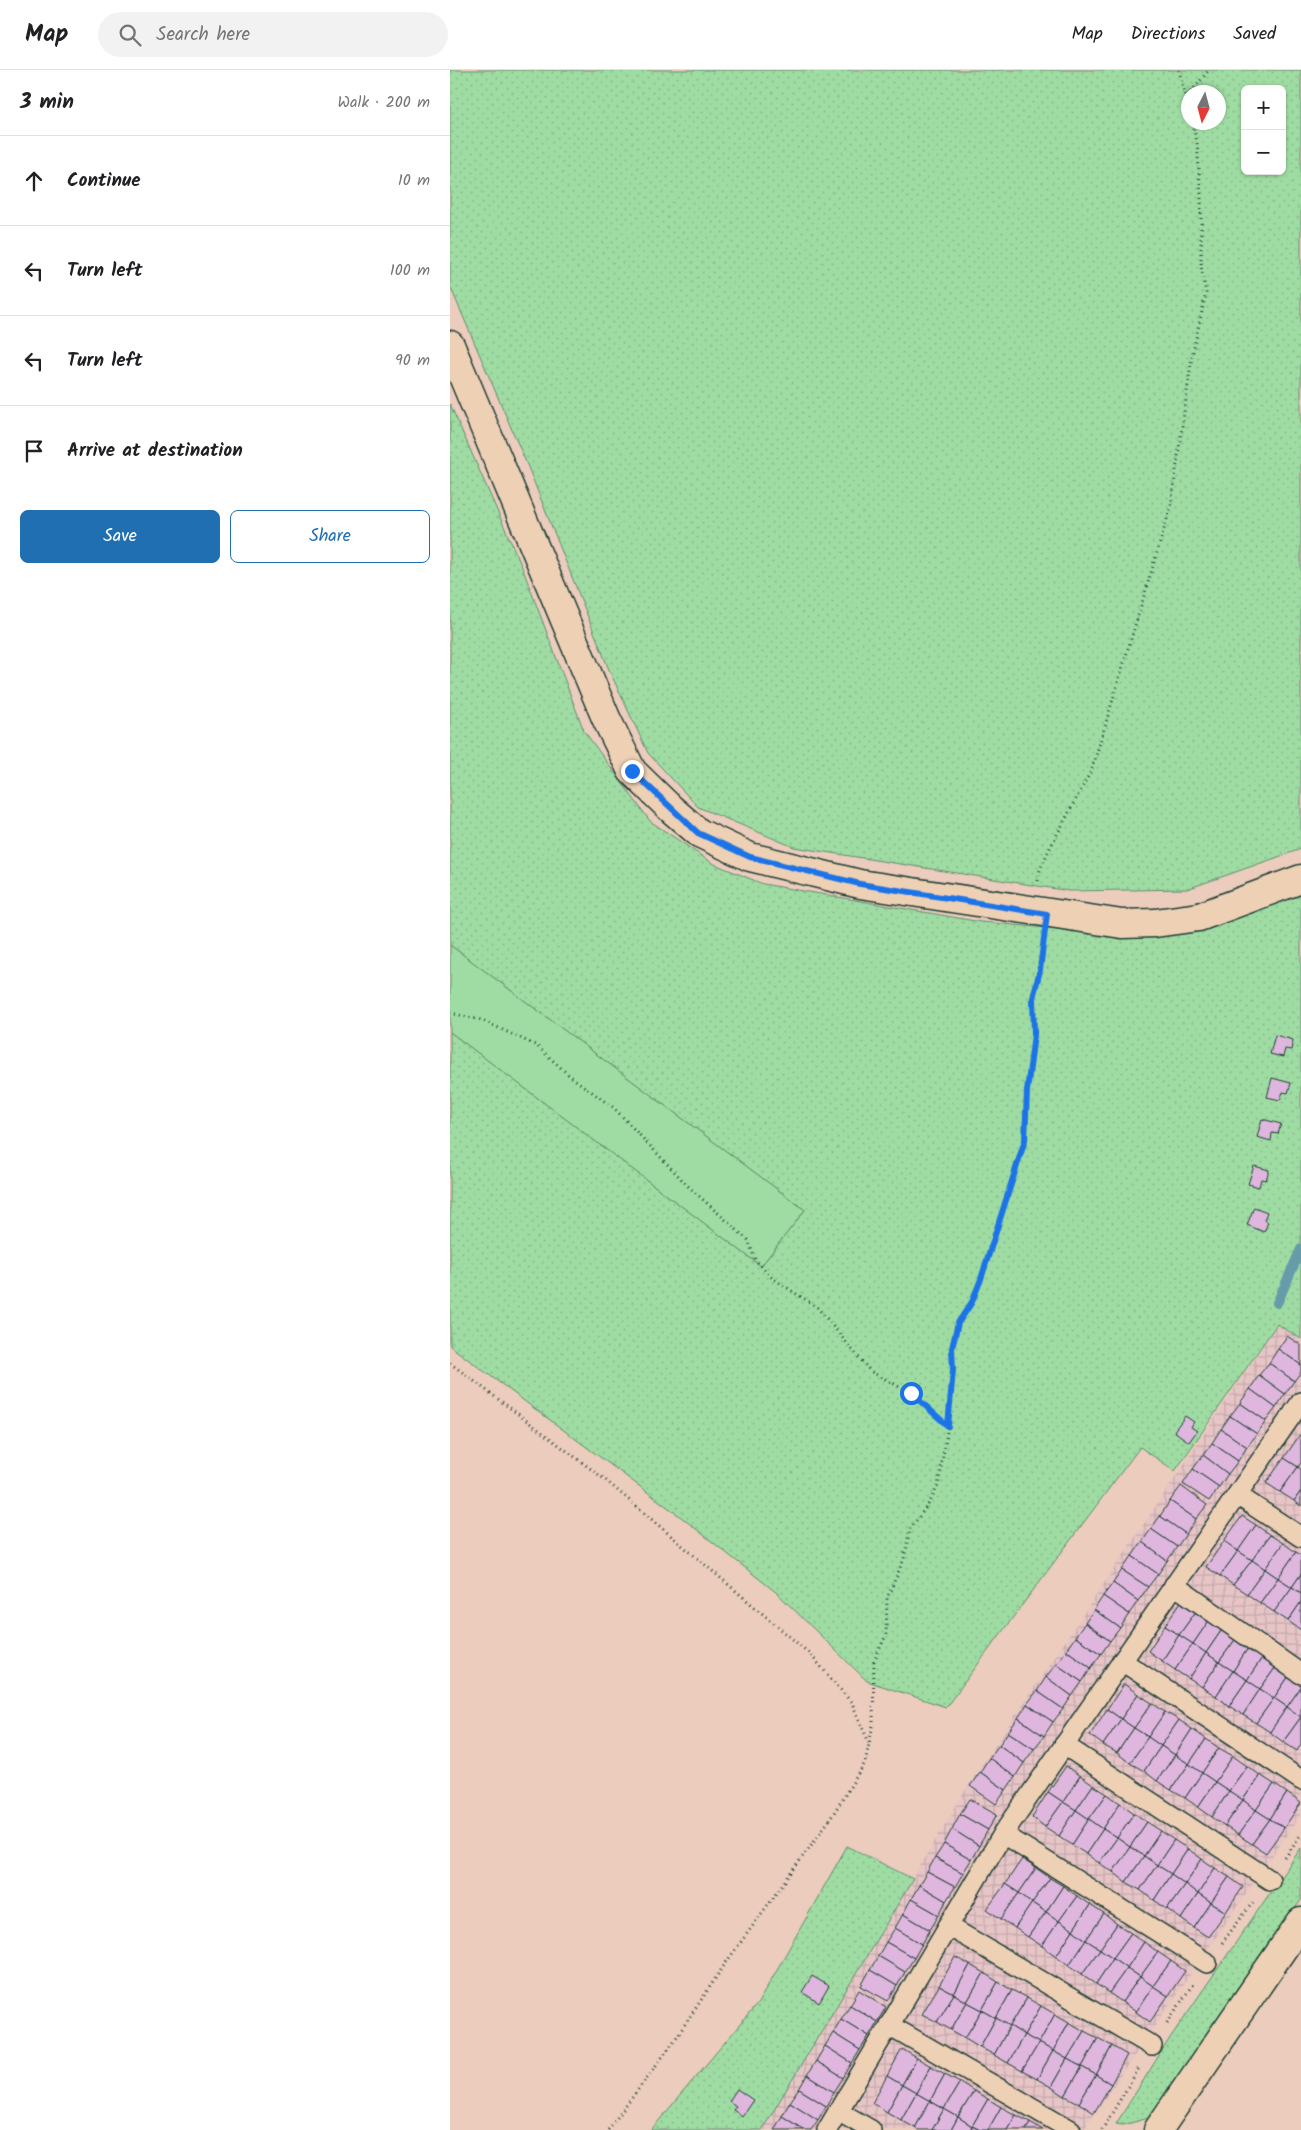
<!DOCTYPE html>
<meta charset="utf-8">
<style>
body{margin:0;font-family:Kalam,sans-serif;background:#f2f2f2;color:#202124}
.controls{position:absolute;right:15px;top:15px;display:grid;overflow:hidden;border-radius:8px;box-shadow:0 1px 4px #0004}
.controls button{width:45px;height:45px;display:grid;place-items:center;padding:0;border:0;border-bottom:1px solid #e0e0e0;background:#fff;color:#202124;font:25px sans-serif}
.compass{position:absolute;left:731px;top:15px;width:45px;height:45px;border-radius:50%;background:#fff;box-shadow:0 1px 4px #0004;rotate:186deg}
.stop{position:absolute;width:15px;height:15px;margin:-11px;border:4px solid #1a73e8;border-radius:50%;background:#fff}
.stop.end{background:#1a73e8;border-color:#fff;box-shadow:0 1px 5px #0008}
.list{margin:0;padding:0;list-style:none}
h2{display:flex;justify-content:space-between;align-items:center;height:65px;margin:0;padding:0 20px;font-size:21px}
h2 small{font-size:16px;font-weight:400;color:#757577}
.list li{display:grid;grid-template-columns:32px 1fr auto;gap:15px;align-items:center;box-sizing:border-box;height:90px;padding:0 20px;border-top:1px solid #e0e0e0}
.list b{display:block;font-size:19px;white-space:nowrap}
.list em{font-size:16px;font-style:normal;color:#757577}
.actions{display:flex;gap:10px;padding:15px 20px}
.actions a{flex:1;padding:11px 0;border:1px solid #1f6fb2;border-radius:8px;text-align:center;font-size:18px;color:#1f6fb2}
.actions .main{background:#1f6fb2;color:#fff}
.icon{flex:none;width:28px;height:28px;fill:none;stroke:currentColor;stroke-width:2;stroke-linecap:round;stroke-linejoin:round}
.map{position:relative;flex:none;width:851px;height:2060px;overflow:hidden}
header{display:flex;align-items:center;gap:30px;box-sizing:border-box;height:70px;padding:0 25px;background:#fff;border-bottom:1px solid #e0e0e0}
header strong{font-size:24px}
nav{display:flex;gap:28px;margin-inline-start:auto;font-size:18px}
.search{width:350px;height:45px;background:#f2f2f2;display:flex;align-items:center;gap:12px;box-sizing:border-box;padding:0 18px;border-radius:28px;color:#757577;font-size:19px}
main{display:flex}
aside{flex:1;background:#fff}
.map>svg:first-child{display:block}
</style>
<header>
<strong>Map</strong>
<div class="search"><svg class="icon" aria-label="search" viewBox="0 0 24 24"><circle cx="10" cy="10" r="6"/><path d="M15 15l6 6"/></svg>Search here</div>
<nav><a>Map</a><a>Directions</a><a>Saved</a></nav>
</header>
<main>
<aside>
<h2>3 min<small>Walk · 200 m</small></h2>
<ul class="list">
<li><svg class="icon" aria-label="ahead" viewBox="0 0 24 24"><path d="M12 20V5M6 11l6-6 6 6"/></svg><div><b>Continue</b></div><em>10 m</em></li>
<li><svg class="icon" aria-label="left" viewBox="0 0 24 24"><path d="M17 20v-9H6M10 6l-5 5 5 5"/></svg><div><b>Turn left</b></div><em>100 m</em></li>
<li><svg class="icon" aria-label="left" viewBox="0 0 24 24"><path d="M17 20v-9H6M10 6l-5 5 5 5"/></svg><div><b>Turn left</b></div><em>90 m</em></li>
<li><svg class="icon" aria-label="arrive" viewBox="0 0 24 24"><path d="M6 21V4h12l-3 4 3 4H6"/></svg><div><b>Arrive at destination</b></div></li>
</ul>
<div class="actions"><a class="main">Save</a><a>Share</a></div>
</aside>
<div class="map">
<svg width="851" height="2060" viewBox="0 0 851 2060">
<defs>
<pattern id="industrial-grid" width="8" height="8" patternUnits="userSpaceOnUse" patternTransform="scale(1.25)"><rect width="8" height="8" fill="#e7c5c7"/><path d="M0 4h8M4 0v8" fill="none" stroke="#c6aaac"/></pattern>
<pattern id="green-dots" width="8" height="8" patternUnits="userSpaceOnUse" patternTransform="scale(1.25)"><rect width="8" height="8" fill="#9fdca3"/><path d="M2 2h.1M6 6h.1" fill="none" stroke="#88be8d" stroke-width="1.8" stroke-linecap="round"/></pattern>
</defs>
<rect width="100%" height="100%" fill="#ebccbd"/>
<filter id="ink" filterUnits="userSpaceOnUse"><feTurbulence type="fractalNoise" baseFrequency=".02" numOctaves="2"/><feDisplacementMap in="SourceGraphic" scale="10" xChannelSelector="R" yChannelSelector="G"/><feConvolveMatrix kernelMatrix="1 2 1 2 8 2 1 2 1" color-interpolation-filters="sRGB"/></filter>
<g filter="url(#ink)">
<polygon fill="url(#industrial-grid)" points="828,1254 851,1270 851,1744 633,2060 312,2060 516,1719"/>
<g fill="url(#green-dots)" stroke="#5f8c6c" fill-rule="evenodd">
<path d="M0,0H851V779L737,819L619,821L344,777L248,737L198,683L160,602L78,397L0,216ZM795,19H832V101H795ZM768,22V52H738V22Z"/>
<polygon points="0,334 72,497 134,661 200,751 262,793 313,814 531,852 696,867 761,858 851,822 851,1269 827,1254 725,1401 690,1377 496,1637 417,1611 327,1523 231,1447 0,1276 0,962 311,1196 355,1140 0,875"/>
<polygon points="397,1776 463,1809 312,2060 201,2060 308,1933"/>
<polygon points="851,1778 851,1830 699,2048 673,2055 666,2054 720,1968"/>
</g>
<polygon fill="#9fdca3" stroke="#5f8c6c" points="0,875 355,1140 311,1196 0,962"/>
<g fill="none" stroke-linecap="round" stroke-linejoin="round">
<polyline stroke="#669caa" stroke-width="10" points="827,1233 851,1179"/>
</g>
<g fill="#deb6de" stroke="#1f3d34">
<polygon points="825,965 843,970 841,980 835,979 833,987 820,984"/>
<polygon points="822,1008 841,1013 838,1023 833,1022 830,1030 817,1027"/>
<polygon points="812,1049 831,1054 828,1064 822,1063 821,1071 807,1067"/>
<polygon points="804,1096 819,1100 816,1110 811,1109 809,1117 798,1114"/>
<polygon points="804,1137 817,1142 814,1150 818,1152 814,1162 797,1155"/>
<polygon points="837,1266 851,1275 851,1295 828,1279"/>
<polygon points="828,1279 851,1295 851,1302 844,1311 819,1293"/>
<polygon points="819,1293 844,1311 835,1324 809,1305"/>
<polygon points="809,1305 835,1324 826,1338 800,1319"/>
<polygon points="800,1319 826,1338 816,1351 790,1333"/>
<polygon points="790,1333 816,1351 807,1364 780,1346"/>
<polygon points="735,1346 744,1352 741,1357 747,1361 739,1372 724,1361"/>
<polygon points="780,1346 807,1364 797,1377 771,1359"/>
<polygon points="771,1359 797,1377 788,1391 762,1373"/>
<polygon points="851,1363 851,1393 848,1397 834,1388"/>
<polygon points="762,1373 788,1391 778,1404 753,1385"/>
<polygon points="753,1385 778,1404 769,1417 743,1399"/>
<polygon points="834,1388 848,1397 830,1422 816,1413"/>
<polygon points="848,1397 851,1399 851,1421 844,1431 830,1422"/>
<polygon points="743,1399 769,1417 759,1431 733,1414"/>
<polygon points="731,1416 757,1435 746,1449 720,1431"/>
<polygon points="851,1421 851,1436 844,1431"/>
<polygon points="720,1431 746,1449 736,1464 710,1446"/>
<polygon points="710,1446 736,1464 727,1477 701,1459"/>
<polygon points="792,1446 806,1455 788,1481 774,1471"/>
<polygon points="806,1455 820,1465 802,1490 788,1481"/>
<polygon points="701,1459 727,1477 717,1491 692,1472"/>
<polygon points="820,1465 833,1473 815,1499 802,1490"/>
<polygon points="774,1471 788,1481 770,1506 756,1497"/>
<polygon points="692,1472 717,1491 708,1504 682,1486"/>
<polygon points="833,1473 846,1482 828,1508 815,1499"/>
<polygon points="788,1481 802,1490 783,1515 770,1506"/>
<polygon points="846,1482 851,1485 851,1504 842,1517 828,1508"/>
<polygon points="682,1486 708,1504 698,1517 672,1500"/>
<polygon points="802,1490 815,1499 797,1524 783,1515"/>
<polygon points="815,1499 828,1508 810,1533 797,1524"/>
<polygon points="672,1500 698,1517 688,1531 663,1513"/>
<polygon points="851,1504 851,1523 842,1517"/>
<polygon points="828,1508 842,1517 824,1542 810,1533"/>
<polygon points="663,1513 688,1531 679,1544 653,1526"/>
<polygon points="842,1517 851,1523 851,1532 838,1551 824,1542"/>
<polygon points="653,1526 679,1544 670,1558 644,1540"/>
<polygon points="732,1530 747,1540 729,1565 715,1556"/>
<polygon points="851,1532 851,1560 838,1551"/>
<polygon points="644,1540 670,1558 660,1571 635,1553"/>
<polygon points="747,1540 760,1549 743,1574 729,1565"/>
<polygon points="760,1549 773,1558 756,1583 743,1574"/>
<polygon points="635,1553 660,1571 651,1584 625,1567"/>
<polygon points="715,1556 729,1565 712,1591 698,1581"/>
<polygon points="773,1558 787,1567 769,1592 756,1583"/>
<polygon points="729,1565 743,1574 725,1600 712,1591"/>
<polygon points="625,1567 651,1584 641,1598 616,1580"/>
<polygon points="787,1567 800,1575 783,1601 769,1592"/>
<polygon points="743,1574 756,1583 739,1609 725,1600"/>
<polygon points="800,1575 814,1585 797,1610 783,1601"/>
<polygon points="616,1580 641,1598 632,1612 606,1594"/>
<polygon points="756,1583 769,1592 752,1617 739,1609"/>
<polygon points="814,1585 828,1594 810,1619 797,1610"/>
<polygon points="769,1592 783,1601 766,1626 752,1617"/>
<polygon points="606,1594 632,1612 622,1626 596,1607"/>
<polygon points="828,1594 841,1603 824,1628 810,1619"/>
<polygon points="783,1601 797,1610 779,1636 766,1626"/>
<polygon points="841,1603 851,1610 851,1617 837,1637 824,1628"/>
<polygon points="596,1607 622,1626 613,1639 587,1621"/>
<polygon points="797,1610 810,1619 793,1645 779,1636"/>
<polygon points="674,1614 688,1624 671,1649 657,1639"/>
<polygon points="851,1617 851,1647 837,1637"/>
<polygon points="810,1619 824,1628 806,1653 793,1645"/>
<polygon points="587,1621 613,1639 603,1652 577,1634"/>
<polygon points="688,1624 702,1633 684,1658 671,1649"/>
<polygon points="824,1628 837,1637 820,1662 806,1653"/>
<polygon points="702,1633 715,1642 698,1667 684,1658"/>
<polygon points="577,1634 603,1652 594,1666 568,1648"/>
<polygon points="837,1637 851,1647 833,1672 820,1662"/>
<polygon points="657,1639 671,1649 653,1675 640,1665"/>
<polygon points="715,1642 729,1650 711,1676 698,1667"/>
<polygon points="851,1647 851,1674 847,1681 833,1672"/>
<polygon points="568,1648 594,1666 584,1679 558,1662"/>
<polygon points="671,1649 684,1658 667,1683 653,1675"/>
<polygon points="729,1650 742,1659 725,1685 711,1676"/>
<polygon points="684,1658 698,1667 680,1693 667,1683"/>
<polygon points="742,1659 756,1669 739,1694 725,1685"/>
<polygon points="558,1662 584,1679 574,1693 549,1675"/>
<polygon points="698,1667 711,1676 694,1701 680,1693"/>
<polygon points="756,1669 769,1678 752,1703 739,1694"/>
<polygon points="549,1675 574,1693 565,1707 539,1688"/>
<polygon points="711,1676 725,1685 707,1711 694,1701"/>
<polygon points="769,1678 783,1686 765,1712 752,1703"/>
<polygon points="725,1685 739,1694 721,1720 707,1711"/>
<polygon points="783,1686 797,1696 779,1721 765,1712"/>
<polygon points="539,1688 565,1707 556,1720 530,1702"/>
<polygon points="739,1694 752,1703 735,1728 721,1720"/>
<polygon points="616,1696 630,1706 613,1732 598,1722"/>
<polygon points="797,1696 810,1705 793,1730 779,1721"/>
<polygon points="530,1702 556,1720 546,1734 520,1716"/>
<polygon points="752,1703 765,1712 748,1737 735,1728"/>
<polygon points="810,1705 824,1714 806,1740 793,1730"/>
<polygon points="630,1706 643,1715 626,1740 613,1732"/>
<polygon points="765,1712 779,1721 762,1747 748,1737"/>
<polygon points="824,1714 837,1723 820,1749 806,1740"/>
<polygon points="643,1715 657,1724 639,1749 626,1740"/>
<polygon points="779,1721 793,1730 775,1756 762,1747"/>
<polygon points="598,1722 613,1732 595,1757 582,1747"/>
<polygon points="837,1723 851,1733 834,1758 820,1749"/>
<polygon points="657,1724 670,1733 653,1759 639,1749"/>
<polygon points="520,1729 547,1744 538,1760 510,1744"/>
<polygon points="793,1730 806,1740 788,1765 775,1756"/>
<polygon points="613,1732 626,1740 609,1766 595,1757"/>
<polygon points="670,1733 684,1743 667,1768 653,1759"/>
<polygon points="626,1740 639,1749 622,1775 609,1766"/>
<polygon points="806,1740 820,1749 802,1774 788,1765"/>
<polygon points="684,1743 697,1752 680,1777 667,1768"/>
<polygon points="510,1744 538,1760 529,1776 502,1759"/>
<polygon points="639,1749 653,1759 636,1784 622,1775"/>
<polygon points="820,1749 834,1758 816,1783 802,1774"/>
<polygon points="697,1752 711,1761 694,1786 680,1777"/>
<polygon points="502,1759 529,1776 521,1790 494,1774"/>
<polygon points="653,1759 667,1768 649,1793 636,1784"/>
<polygon points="711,1761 724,1770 707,1795 694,1786"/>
<polygon points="667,1768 680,1777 663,1802 649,1793"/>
<polygon points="724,1770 738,1779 721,1804 707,1795"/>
<polygon points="494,1774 521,1790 513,1803 485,1788"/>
<polygon points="680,1777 694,1786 676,1812 663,1802"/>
<polygon points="738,1779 752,1789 735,1814 721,1804"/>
<polygon points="694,1786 707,1795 690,1820 676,1812"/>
<polygon points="485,1788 513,1803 505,1817 477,1802"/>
<polygon points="572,1789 586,1798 569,1823 555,1814"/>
<polygon points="752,1789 765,1798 748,1824 735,1814"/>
<polygon points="707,1795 721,1804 704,1830 690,1820"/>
<polygon points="586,1798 600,1808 582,1833 569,1823"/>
<polygon points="765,1798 779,1807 761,1833 748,1824"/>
<polygon points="477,1802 505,1817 496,1831 469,1815"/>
<polygon points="721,1804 735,1814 717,1839 704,1830"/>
<polygon points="779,1807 793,1817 776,1842 761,1833"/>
<polygon points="600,1808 613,1816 596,1842 582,1833"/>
<polygon points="555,1814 569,1823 551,1849 537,1839"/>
<polygon points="735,1814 748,1824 731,1849 717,1839"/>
<polygon points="469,1815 496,1831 489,1845 461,1829"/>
<polygon points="613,1816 627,1826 609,1851 596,1842"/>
<polygon points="569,1823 582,1833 565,1858 551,1849"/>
<polygon points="748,1824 761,1833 744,1858 731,1849"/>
<polygon points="627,1826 640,1835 623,1860 609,1851"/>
<polygon points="461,1829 489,1845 480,1860 453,1844"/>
<polygon points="582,1833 596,1842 578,1867 565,1858"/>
<polygon points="761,1833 776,1842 758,1867 744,1858"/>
<polygon points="640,1835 654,1844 636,1870 623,1860"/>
<polygon points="596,1842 609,1851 592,1876 578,1867"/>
<polygon points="453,1844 480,1860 472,1874 445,1858"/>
<polygon points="654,1844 667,1854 650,1879 636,1870"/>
<polygon points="609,1851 623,1860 606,1886 592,1876"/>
<polygon points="667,1854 681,1863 663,1888 650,1879"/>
<polygon points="445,1858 472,1874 464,1888 436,1872"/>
<polygon points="623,1860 636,1870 619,1895 606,1886"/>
<polygon points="681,1863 694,1872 677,1898 663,1888"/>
<polygon points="636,1870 650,1879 632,1904 619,1895"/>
<polygon points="436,1872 464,1888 455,1902 428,1886"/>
<polygon points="694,1872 708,1882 690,1907 677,1898"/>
<polygon points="650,1879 663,1888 646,1914 632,1904"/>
<polygon points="708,1882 721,1891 703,1916 690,1907"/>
<polygon points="428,1886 455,1902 447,1916 420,1900"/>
<polygon points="505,1887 520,1895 504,1924 489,1916"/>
<polygon points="663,1888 677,1898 659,1923 646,1914"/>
<polygon points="721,1891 735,1901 718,1926 703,1916"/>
<polygon points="520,1895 534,1903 517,1932 504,1924"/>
<polygon points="677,1898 690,1907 672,1932 659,1923"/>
<polygon points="420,1900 447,1916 438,1931 411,1916"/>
<polygon points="534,1903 548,1912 532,1940 517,1932"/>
<polygon points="362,1906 379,1916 369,1933 352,1922"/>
<polygon points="690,1907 703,1916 686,1942 672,1932"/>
<polygon points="548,1912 562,1920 546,1948 532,1940"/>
<polygon points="489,1916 504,1924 487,1952 472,1944"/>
<polygon points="703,1916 718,1926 700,1952 686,1942"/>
<polygon points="409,1920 436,1937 427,1952 400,1935"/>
<polygon points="562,1920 577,1928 560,1956 546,1948"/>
<polygon points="504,1924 517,1932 501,1960 487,1952"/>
<polygon points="577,1928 591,1936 574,1965 560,1956"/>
<polygon points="517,1932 532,1940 515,1968 501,1960"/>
<polygon points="400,1935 427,1952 419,1966 391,1949"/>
<polygon points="591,1936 605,1944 589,1973 574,1965"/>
<polygon points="532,1940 546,1948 530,1977 515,1968"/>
<polygon points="605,1944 619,1952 603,1981 589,1973"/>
<polygon points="546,1948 560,1956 544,1985 530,1977"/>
<polygon points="391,1949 419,1966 410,1980 383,1963"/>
<polygon points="619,1952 634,1961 617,1989 603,1981"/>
<polygon points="560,1956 574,1965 558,1993 544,1985"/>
<polygon points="634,1961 648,1968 632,1997 617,1989"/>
<polygon points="383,1963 410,1980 402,1993 375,1976"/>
<polygon points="574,1965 589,1973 572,2001 558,1993"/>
<polygon points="648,1968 662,1976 646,2005 632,1997"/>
<polygon points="589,1973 603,1981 587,2009 572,2001"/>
<polygon points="375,1976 402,1993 393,2008 366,1991"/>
<polygon points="662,1976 677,1985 661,2014 646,2005"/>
<polygon points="452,1979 467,1988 452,2015 437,2006"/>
<polygon points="603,1981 617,1989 601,2017 587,2009"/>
<polygon points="467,1988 481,1996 466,2023 452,2015"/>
<polygon points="617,1989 632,1997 615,2026 601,2017"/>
<polygon points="366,1991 393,2008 384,2022 357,2005"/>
<polygon points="481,1996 495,2004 480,2031 466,2023"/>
<polygon points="632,1997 646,2005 629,2033 615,2026"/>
<polygon points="495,2004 510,2012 494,2039 480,2031"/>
<polygon points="357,2005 384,2022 376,2036 349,2019"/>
<polygon points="646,2005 661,2014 644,2043 629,2033"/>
<polygon points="437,2006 452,2015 437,2042 422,2033"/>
<polygon points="510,2012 524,2021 508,2047 494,2039"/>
<polygon points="452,2015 466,2023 451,2050 437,2042"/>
<polygon points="287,2019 303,2030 292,2046 283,2040 286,2036 279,2031"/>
<polygon points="349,2019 376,2036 368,2050 340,2032"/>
<polygon points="524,2021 538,2029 522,2056 508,2047"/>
<polygon points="466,2023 480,2031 465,2058 451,2050"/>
<polygon points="538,2029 551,2037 538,2060 530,2060 522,2056"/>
<polygon points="480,2031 494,2039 482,2060 468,2060 465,2058"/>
<polygon points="340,2032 368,2050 361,2060 354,2060 332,2046"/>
<polygon points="551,2037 566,2045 557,2060 538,2060"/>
<polygon points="494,2039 508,2047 501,2060 482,2060"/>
<polygon points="566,2045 580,2052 576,2060 557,2060"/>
<polygon points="332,2046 354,2060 324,2060"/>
<polygon points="508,2047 522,2056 520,2060 501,2060"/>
<polygon points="580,2052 593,2060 576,2060"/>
<polygon points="522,2056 530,2060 520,2060"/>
</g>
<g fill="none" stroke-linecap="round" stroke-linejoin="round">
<g stroke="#1f3d34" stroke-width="22">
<g id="lane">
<polyline points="787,1425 851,1467"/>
<polyline points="724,1515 851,1604"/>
<polyline points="672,1591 851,1710"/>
<polyline points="614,1675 820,1810"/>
<polyline points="553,1764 757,1893"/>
<polyline points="498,1856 702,1976"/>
<polyline points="439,1955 621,2060"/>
<polyline points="388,2041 421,2060"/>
<polyline points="377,2060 553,1764 851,1332"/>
</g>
</g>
<g stroke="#1f3d34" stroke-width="31">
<polyline id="street" points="0,275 156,648 182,701 220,738 249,763 300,787 410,814 672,854 705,853 749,847 851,809"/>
</g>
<g stroke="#1f3d34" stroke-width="31">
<polyline id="secondary" points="708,2060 851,1852"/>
</g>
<g stroke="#1f3d34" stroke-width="3" stroke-dasharray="1 4" stroke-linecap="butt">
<polyline points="729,0 738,35"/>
<polyline points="741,22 759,0"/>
<polyline points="588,811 590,799 601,776 642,699 721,436 742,286 756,223 751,196 751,126 747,72 742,52"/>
<polyline points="0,943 32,950 87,976 120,1006 164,1038 239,1117 298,1170 305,1189 322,1208 367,1237 420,1301 461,1323 497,1355"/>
<polyline points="0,1293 153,1408 360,1584 402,1633 420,1675"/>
<polyline points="835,1788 851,1764"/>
<polyline points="772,1873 803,1832"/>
<polyline points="717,1953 743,1914"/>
<polyline points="158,2060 222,1974 275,1894 380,1749 415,1693 423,1655 424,1591 436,1565 437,1528 454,1489 460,1459 480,1432 488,1416 498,1356 503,1300 502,1278 507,1253 522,1232 531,1209 575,1070 577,1021 585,964 583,928 593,873"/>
<polyline points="652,2060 689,1998"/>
</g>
<use href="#lane" stroke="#eed1b5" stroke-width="19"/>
<use href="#street" stroke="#eed1b5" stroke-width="28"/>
<use href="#secondary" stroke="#eed1b5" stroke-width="28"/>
</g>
</g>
<g fill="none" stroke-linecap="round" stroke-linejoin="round" filter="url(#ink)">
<polyline stroke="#1a73e8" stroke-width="6" points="182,701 248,763 300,787 410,814 597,844 590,900 583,928 584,964 577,1021 575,1070 531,1209 522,1232 508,1253 502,1278 503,1300 498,1356 461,1323"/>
</g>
</svg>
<div class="controls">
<button>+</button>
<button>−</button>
</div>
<svg class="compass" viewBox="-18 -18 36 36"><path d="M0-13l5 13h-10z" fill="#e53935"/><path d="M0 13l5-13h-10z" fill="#757577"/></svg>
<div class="stop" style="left:461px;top:1323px"></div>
<div class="stop end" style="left:182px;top:701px"></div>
</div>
</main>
